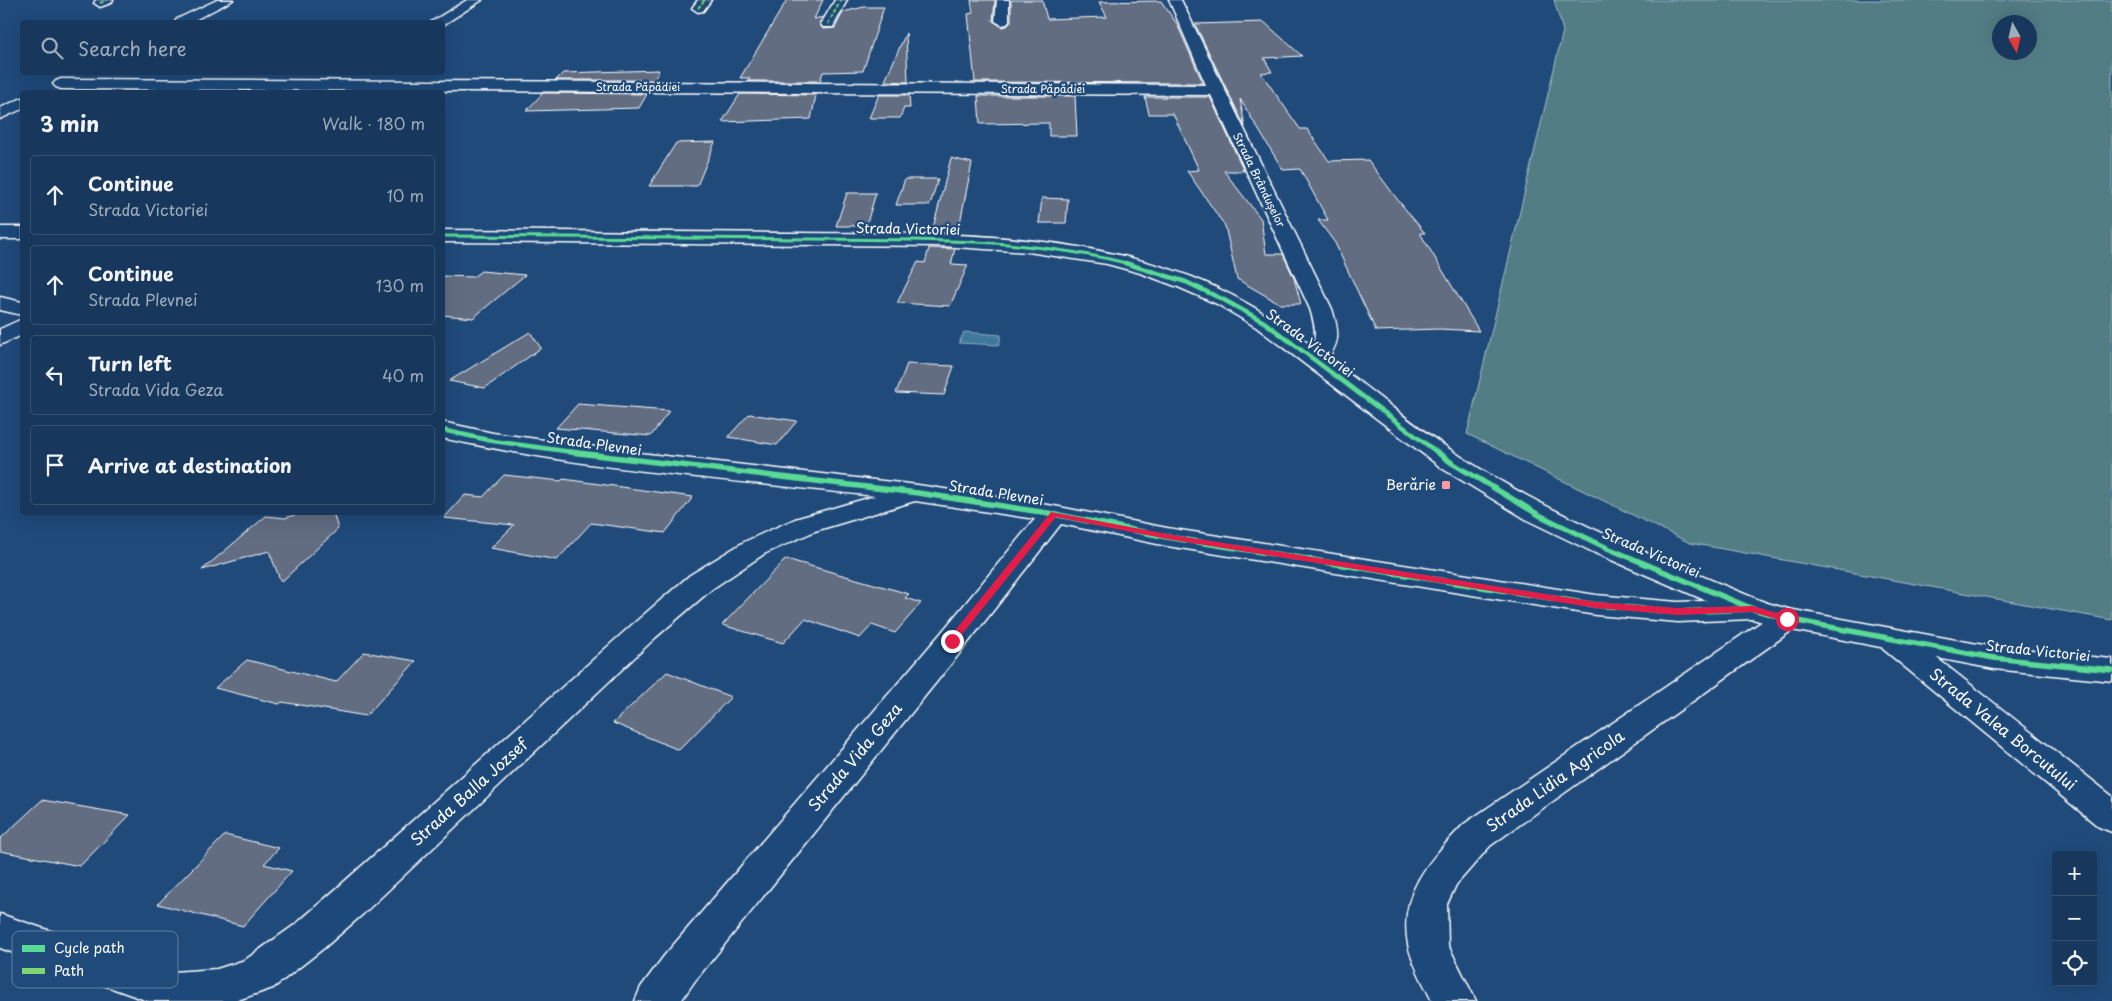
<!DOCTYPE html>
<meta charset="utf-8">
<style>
body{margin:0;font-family:"Playpen Sans",sans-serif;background:#203f62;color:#f1f3f6}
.controls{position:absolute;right:15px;bottom:15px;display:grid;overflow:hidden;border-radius:5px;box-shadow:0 5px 20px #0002}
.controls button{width:45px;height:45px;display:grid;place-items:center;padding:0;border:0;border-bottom:1px solid #365272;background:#17385c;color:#f1f3f6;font:25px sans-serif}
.compass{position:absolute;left:1992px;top:15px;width:45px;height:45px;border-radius:50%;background:#17385c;box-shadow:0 5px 20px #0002;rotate:172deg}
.stop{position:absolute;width:15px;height:15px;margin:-11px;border:4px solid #e11d48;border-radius:50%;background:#fff}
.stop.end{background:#e11d48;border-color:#fff;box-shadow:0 1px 5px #0008}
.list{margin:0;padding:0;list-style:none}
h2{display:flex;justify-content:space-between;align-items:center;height:65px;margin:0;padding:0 20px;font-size:21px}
h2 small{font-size:16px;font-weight:400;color:#9eacbb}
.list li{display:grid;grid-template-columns:32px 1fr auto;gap:15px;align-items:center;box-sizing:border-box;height:80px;margin:0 10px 10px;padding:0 10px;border:1px solid #365272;border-radius:5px}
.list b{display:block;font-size:19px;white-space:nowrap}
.list p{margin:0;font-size:16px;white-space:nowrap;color:#9eacbb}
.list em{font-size:16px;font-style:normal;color:#9eacbb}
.icon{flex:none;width:28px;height:28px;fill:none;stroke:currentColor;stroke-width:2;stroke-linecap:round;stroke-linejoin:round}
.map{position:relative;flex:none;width:2112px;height:1001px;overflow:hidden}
.search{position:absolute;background:#17385c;box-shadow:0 5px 20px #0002;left:20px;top:20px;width:425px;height:55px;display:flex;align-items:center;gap:12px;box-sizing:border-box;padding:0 18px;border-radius:5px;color:#9eacbb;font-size:19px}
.panel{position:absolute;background:#17385c;box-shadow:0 5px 20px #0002;left:20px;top:90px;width:425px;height:425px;border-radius:5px}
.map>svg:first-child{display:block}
</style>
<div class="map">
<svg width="2112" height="1001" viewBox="0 0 2112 1001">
<rect width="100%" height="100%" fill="#1f4a7a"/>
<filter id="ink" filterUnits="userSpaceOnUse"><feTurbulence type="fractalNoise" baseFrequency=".02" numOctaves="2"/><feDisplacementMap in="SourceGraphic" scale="10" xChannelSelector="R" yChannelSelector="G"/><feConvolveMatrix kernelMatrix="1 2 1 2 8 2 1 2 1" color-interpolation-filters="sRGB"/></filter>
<g filter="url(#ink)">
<path fill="#527d85" stroke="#a8bec2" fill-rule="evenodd" d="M1554,0H2112V620L1690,543L1467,434L1563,31ZM2000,22H2030V52H2000Z"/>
<polygon fill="#41789c" stroke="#8daec4" points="964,332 1001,335 999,345 959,343"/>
<g fill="#626d82" stroke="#fff">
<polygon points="787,0 823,0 814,19 823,17 819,23 823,29 835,28 843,12 864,7 884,7 863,71 823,72 820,81 748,81 750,78 740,78"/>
<polygon points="971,0 995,0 993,21 1002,27 1007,26 1011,22 1011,0 1042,0 1047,19 1107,17 1099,2 1161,1 1177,24 1203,83 975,82 968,14 973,13"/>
<polygon points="1264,22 1302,56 1264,58 1272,72 1261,73 1300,129 1307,129 1329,161 1368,160 1397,199 1425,233 1420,233 1479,331 1439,329 1376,331 1335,243 1318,220 1328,220 1300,169 1283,170 1240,99 1245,127 1195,24"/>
<polygon points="906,33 908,82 885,81"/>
<polygon points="659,70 654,80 556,80 563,73"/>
<polygon points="543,93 647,94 639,108 526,111"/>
<polygon points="740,94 816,95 811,119 722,122"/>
<polygon points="879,95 909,95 910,108 904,108 900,118 869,118"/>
<polygon points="978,96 1075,96 1077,136 1049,136 1049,123 980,124"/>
<polygon points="1145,97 1210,97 1244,171 1224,171 1261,219 1266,254 1283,254 1294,278 1301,304 1280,304 1237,279 1225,226 1187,171 1199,170 1173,114 1149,114"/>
<polygon points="715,142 697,186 649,186 676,143"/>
<polygon points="951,158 972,163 958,233 932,232"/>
<polygon points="905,179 938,179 930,205 896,205"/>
<polygon points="847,193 876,193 866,226 836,226"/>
<polygon points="1042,198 1068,199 1066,223 1039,223"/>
<polygon points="929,248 955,249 951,264 968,265 950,306 897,303 918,262 925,263"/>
<polygon points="481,271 525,275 473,318 442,315 442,276 473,277"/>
<polygon points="530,332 541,348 485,388 449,381"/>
<polygon points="907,364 954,366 944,395 896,393"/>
<polygon points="578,404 669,411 651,436 556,428"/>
<polygon points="749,414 797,421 777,445 728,437"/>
<polygon points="504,475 561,481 563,479 693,497 665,533 591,523 557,560 491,548 514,525 444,518 465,495 483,497"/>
<polygon points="304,512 333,512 338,529 281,582 269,551 202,570 266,516 285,518"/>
<polygon points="786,559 909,594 905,598 921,603 895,633 872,625 860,638 805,619 783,643 722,625"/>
<polygon points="364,652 416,661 366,716 282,702 279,704 215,688 247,660 336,682"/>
<polygon points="667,672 731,697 679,750 613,723"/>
<polygon points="42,800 130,815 80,866 0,851 0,839"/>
<polygon points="225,835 279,848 264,864 292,871 243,926 158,904"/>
</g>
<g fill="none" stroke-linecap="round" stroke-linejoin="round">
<g stroke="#fff" stroke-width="3">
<g id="minor">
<polygon points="96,0 113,0 111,3 100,7 94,3"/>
<polygon points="217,0 233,0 191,22 175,22 177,19"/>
<polygon points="467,0 482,0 443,25 442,22 431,22"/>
<polygon points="698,0 711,0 703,11 698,12 692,8"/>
<polygon points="835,0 847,0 833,27 823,27 821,24"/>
<polygon points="997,0 1009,0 1009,21 1007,24 1002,25 995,21"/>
<path d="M1169,0H1181L1332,309C1340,335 1340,342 1324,365L1316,367L1308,365L1304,360C1318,340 1317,332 1310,309L1211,95L61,89L56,87L53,84L56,81L61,79L1206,85Z"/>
<polygon points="22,98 22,109 0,119 0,108"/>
<polygon points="0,297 22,302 22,315 0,310"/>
<polygon points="22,319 22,335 0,345 0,329"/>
<path d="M442,422L493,433L639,453L918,485L1054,506L1167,528L1596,595L1678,602L1753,599L1764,602L1768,609L1764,616L1753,619L1678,622L1596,615L1167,546L1061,524L963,649L694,982L681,1001H635L641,987L664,956L941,633L1035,519L915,501L815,531L764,554L712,589L655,638L363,914L324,948L273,988L235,1001H148L0,948V914L173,972L217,969L245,960L296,924L335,890L633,624L690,575L744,542L795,519L875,496C731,480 584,469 442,438Z"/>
<path d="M1787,609L1798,612L1803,619L1798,626L1490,846L1456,885L1447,904L1448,945L1476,1001H1432C1425,986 1410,959 1408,944C1398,892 1431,859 1464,824L1776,612Z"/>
<polygon points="1894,630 1905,633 2112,796 2112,832 2099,827 1883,649 1878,641 1883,633"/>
</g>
</g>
<g stroke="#fff" stroke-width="3">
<g id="tertiary">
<rect x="0" y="227" width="22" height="12"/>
<path d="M442,230C561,231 680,232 798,233C930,234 1066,229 1192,277C1294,317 1371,399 1463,458C1557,519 1661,559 1764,602L1788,609L1994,647L2112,659V681L1994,669L1787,629L1742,616L1595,553L1529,521L1443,469L1256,327L1217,304L1178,287L1140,273L1107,264L1028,252L941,246L442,242Z"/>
</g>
</g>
<use href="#minor" fill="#1f4a7a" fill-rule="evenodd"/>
<use href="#tertiary" fill="#1f4a7a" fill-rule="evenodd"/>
<g stroke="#7fd670" stroke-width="2" stroke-dasharray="4 2" stroke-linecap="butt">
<polyline points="100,3 107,0"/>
<polyline points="698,8 705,0"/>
<polyline points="828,24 841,0"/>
</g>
<g stroke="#1f4a7a" stroke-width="5">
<path id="cycleway-far2" d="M442,236C565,237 687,238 810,239C917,240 1026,237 1130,264"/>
</g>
<g stroke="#1f4a7a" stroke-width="7">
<g id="cycleway-far1">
<polyline points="1125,263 1186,282 1224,300 1264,322 1438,453"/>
<polyline points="442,430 493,441 579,453"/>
</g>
</g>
<g stroke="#1f4a7a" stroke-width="9">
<g id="cycleway">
<polyline points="570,452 918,493 1054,514 1167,537 1596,605 1678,612 1748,609"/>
<polyline points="1437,452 1452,463 1539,515 1605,547 1753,609 1787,619 1994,658 2112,670"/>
</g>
</g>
<use href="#cycleway-far2" stroke="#5adb95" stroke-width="3"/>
<use href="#cycleway-far1" stroke="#5adb95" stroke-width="4.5"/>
<use href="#cycleway" stroke="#5adb95" stroke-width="5.5"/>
</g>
</g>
<polygon fill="#e11d48" points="1051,512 1167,534 1596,602 1678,608 1753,606 1790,617 1792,619 1787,622 1752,612 1678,615 1596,608 1167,539 1056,517 955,643 948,643 948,639"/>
<rect fill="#ff9aa2" stroke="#1f4a7a" stroke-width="2" x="1441" y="480" width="10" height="10" rx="2.5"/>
<g text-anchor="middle" stroke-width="4.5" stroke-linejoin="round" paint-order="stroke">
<g font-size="11" fill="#fff" stroke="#1f4a7a">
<text x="638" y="91">Strada Păpădiei</text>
<text x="1043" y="93">Strada Păpădiei</text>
<text transform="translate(1259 180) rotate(64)" y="4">Strada Brândușelor</text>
</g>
<g font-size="14" fill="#fff" stroke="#1f4a7a">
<text transform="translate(908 229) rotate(1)" y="5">Strada Victoriei</text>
<text transform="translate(1310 343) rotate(36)" y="5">Strada Victoriei</text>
<text transform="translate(594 444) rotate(8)" y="5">Strada Plevnei</text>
<text transform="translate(996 493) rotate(9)" y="5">Strada Plevnei</text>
<text transform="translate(1651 553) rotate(23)" y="5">Strada Victoriei</text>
<text transform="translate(2038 651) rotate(6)" y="5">Strada Victoriei</text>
</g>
<g font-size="14" fill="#fff" stroke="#1f4a7a" text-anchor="end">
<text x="1436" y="490">Berărie</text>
</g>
<g font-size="16" fill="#fff" stroke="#1f4a7a">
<text transform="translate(2003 729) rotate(39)" y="6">Strada Valea Borcutului</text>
<text transform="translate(855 757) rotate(-50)" y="6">Strada Vida Geza</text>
<text transform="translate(1555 781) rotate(-35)" y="6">Strada Lidia Agricola</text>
<text transform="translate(469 792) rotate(-42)" y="6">Strada Balla Jozsef</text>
</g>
</g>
<rect x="12" y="931" width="166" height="57" rx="8" fill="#1f4a7a" stroke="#6280a2" stroke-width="1"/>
<rect x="22" y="945" width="23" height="7" fill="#5adb95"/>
<rect x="22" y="968" width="23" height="6" fill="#7fd670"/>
<g font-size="14" fill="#fff">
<text x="54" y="953">Cycle path</text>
<text x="54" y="976">Path</text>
</g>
</svg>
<div class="controls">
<button>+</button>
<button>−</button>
<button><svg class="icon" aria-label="locate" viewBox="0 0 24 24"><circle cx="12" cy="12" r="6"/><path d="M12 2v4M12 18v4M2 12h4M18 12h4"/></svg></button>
</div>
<svg class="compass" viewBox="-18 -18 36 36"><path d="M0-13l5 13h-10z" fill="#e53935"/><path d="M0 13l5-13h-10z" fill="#9eacbb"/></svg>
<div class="stop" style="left:1787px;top:619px"></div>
<div class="stop end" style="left:952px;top:641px"></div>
<div class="search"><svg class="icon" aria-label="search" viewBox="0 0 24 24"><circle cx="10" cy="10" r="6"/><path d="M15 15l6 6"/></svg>Search here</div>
<section class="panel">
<h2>3 min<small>Walk · 180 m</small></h2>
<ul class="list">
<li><svg class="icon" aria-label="ahead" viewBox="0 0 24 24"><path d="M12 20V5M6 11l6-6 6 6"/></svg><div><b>Continue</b><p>Strada Victoriei</p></div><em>10 m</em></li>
<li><svg class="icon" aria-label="ahead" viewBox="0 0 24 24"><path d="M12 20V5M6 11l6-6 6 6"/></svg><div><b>Continue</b><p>Strada Plevnei</p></div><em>130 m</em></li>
<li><svg class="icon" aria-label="left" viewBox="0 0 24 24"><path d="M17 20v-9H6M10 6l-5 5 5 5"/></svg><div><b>Turn left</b><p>Strada Vida Geza</p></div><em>40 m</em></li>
<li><svg class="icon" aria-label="arrive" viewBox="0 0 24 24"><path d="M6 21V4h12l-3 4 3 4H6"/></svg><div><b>Arrive at destination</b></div></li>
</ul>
</section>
</div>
